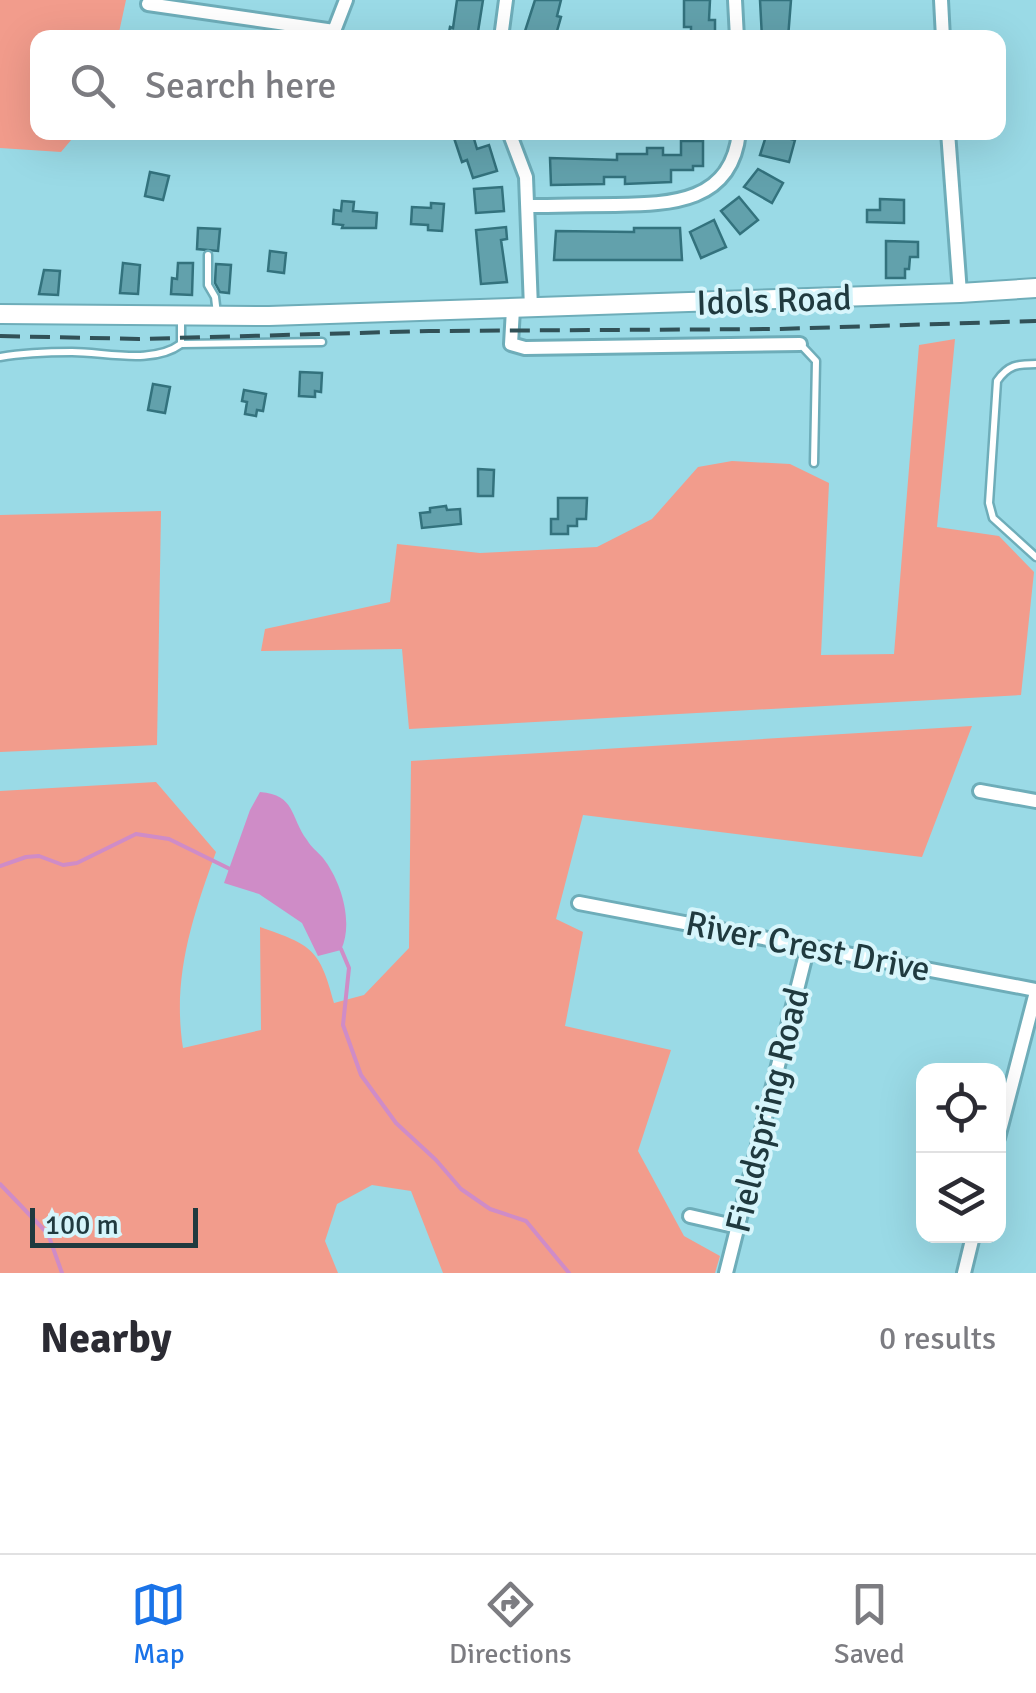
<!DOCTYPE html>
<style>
body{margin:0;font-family:Signika,sans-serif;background:#f7f7f7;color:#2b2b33}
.controls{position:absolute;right:30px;bottom:30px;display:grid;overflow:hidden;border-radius:20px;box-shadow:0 10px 40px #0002}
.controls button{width:90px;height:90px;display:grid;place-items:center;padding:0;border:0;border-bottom:2px solid #e1e1e2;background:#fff;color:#2b2b33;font:50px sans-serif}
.scale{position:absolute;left:30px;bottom:25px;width:168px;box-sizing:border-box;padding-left:10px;border:5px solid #203a3f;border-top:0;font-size:28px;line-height:35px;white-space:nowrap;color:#203a3f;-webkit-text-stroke:8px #d6f5fb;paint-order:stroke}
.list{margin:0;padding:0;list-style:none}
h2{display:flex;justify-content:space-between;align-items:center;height:130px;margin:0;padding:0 40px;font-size:42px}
h2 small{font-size:32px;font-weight:400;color:#7c7c81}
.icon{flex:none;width:55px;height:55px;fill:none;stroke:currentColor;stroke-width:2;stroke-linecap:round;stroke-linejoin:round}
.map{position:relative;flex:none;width:1036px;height:1273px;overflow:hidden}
.search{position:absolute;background:#fff;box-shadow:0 10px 40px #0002;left:30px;right:30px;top:30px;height:110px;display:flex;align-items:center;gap:25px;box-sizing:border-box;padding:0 35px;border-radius:20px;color:#7c7c81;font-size:38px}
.sheet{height:280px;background:#fff}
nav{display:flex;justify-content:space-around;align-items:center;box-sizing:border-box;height:140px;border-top:2px solid #e1e1e2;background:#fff;font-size:28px;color:#7c7c81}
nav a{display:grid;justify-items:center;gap:5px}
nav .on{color:#1a73e8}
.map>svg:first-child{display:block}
</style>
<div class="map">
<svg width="1036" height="1273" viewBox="0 0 1036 1273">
<rect width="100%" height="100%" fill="#9adae6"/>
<g fill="#f29c8c">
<polygon points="0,0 126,0 118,37 38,38 38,132 77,133 61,152 0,148"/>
<polygon points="955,339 937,527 999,536 1034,572 1021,695 409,729 402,649 261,651 265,629 390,602 397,544 480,553 597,547 652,519 698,467 732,461 790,464 829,483 821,655 894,654 919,345"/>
<polygon points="161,511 157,745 0,752 0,515"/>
<path d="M972,726L922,857L583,815L556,919L583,932L565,1026L671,1050L638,1151L684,1236L720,1256L715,1273H443L411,1191L372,1185L337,1204L325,1241L338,1273H0V791L156,782L216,852C192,918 172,978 183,1048L261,1030L260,927C312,945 320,949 334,1003L364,995L409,948L411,761Z"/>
</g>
<path fill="#cf8cc7" d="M260,792C296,795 290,817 307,840C311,847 318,852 323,858C341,881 354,922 341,950L318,956L302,923L259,894L224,883L250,810Z"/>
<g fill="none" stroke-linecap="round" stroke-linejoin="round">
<g stroke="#cf8cc7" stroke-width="4">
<polyline points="0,866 26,857 39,856 63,865 77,863 136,834 169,839 232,870"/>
<polyline points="341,949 349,968 343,1025 361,1075 396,1123 436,1160 461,1189 490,1209 526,1221 569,1273"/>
<polyline points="0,1184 48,1234 62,1273"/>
</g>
</g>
<g fill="#62a1ac" stroke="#33727d" stroke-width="2.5">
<polygon points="457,0 483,0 477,38 448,38 450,27 453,28"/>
<polygon points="535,0 561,0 557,16 561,17 555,38 525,31"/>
<polygon points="684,0 710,0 709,20 715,20 715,38 691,38 691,27 684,27"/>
<polygon points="760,0 791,0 788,38 762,38"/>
<polygon points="452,132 472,132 477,149 489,145 497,171 473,178 467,160 462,162"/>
<polygon points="767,133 795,140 789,162 760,155"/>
<polygon points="681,141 703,141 703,166 693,166 693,170 671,170 671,182 625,184 625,177 604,177 604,184 551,185 550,158 617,160 617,154 647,154 647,148 663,148 663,155 681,155"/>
<polygon points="758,169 783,183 772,203 744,187"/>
<polygon points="150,172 169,176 163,200 145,196"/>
<polygon points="502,187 504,211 476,213 474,189"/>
<polygon points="739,197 758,220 740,234 721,211"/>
<polygon points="880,199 904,200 904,223 867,222 867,210 880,210"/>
<polygon points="342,201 354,202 353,211 377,213 376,228 342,228 343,225 333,224 334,210 341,211"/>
<polygon points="431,203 444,204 442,231 428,230 428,225 411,224 412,207 431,208"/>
<polygon points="714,220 726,247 701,258 690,232"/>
<polygon points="506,227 507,239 501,240 507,282 481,284 476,230"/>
<polygon points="198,228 220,229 218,251 197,249"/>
<polygon points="634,228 680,228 682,260 554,260 556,231 634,232"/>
<polygon points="886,241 918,242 918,257 910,257 909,269 905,269 905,278 886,278"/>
<polygon points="270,251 286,253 284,273 268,271"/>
<polygon points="123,263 140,265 138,294 120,293"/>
<polygon points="178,263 193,263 192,295 171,294 172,278 177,279"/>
<polygon points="216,264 231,265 229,293 220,292 215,283"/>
<polygon points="44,270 60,271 58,295 39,294"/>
<polygon points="300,372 322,373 321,392 315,391 315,397 299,396"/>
<polygon points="153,384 170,387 165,413 148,410"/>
<polygon points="244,390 266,394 263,411 257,410 256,416 245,414 247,402 242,401"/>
<polygon points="478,469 494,470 493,496 478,496"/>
<polygon points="558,498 587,498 586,519 577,519 577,526 568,526 568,534 551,534 551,519 558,519"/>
<polygon points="446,506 447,510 460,509 461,524 422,528 420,513 430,512 430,508"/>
</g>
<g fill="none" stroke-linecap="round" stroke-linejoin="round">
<g stroke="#6eadb9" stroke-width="11">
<g id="service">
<polyline points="208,255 208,285 215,297 217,314"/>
<polyline points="181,317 181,344 322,342"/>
<polyline points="801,345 816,361 814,463"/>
<path d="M0,357C23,353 48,352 72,352C105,352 153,365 181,344"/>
<path d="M1036,364C1017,364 1008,365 997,381L989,503L993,518L1036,557"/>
</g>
</g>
<g stroke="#6eadb9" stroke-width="18">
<g id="minor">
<polyline points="735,0 737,38"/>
<polyline points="941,0 943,38"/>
<polyline points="148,4 334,31 346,0"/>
<polyline points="501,38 506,0"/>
<polyline points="509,132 526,177 531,308"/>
<polyline points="948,132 960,293"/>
<path d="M529,206C558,206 586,205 615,205C671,204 732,203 739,132"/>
<polyline points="513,309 511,344 525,348 800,344"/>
<polyline points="980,791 1036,801"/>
<polyline points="579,903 1036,990"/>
<polyline points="998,1138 1036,992"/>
<polyline points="690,1216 738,1227"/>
<polyline points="726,1273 808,946"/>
<polyline points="964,1273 973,1236"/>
</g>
</g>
<g stroke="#6eadb9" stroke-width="22">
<polyline id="tertiary" points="0,314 269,316 960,293 1036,288"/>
</g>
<use href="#service" stroke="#fff" stroke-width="6"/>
<use href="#minor" stroke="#fff" stroke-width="12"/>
<use href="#tertiary" stroke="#fff" stroke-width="18"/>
<polyline stroke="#315157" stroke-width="4" stroke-dasharray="20 10" stroke-linecap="butt" points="0,336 139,339 429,331 779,329 1036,321"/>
</g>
<g text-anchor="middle" stroke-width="8" stroke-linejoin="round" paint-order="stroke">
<g font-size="35" fill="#203a3f" stroke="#d6f5fb">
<text transform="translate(774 300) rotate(-2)" y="12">Idols Road</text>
<text transform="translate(808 946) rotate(11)" y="12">River Crest Drive</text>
<text transform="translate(767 1110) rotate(-76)" y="12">Fieldspring Road</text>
</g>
</g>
</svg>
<div class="controls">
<button><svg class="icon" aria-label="locate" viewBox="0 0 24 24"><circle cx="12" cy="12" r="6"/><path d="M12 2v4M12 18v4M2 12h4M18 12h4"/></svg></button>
<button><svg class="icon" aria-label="layers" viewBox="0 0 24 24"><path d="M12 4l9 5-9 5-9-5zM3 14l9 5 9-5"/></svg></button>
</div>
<div class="scale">100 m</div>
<div class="search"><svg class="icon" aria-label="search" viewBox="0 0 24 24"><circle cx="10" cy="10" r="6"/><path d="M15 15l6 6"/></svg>Search here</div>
</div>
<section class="sheet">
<h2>Nearby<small>0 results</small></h2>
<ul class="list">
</ul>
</section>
<nav>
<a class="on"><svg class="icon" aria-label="map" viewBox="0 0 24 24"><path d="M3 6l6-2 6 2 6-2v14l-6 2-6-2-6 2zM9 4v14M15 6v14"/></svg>Map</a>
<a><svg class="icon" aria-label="directions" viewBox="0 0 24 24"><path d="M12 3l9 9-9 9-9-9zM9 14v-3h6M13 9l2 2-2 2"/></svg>Directions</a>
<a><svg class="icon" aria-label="saved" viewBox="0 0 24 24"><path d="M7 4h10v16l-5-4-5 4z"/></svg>Saved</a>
</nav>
